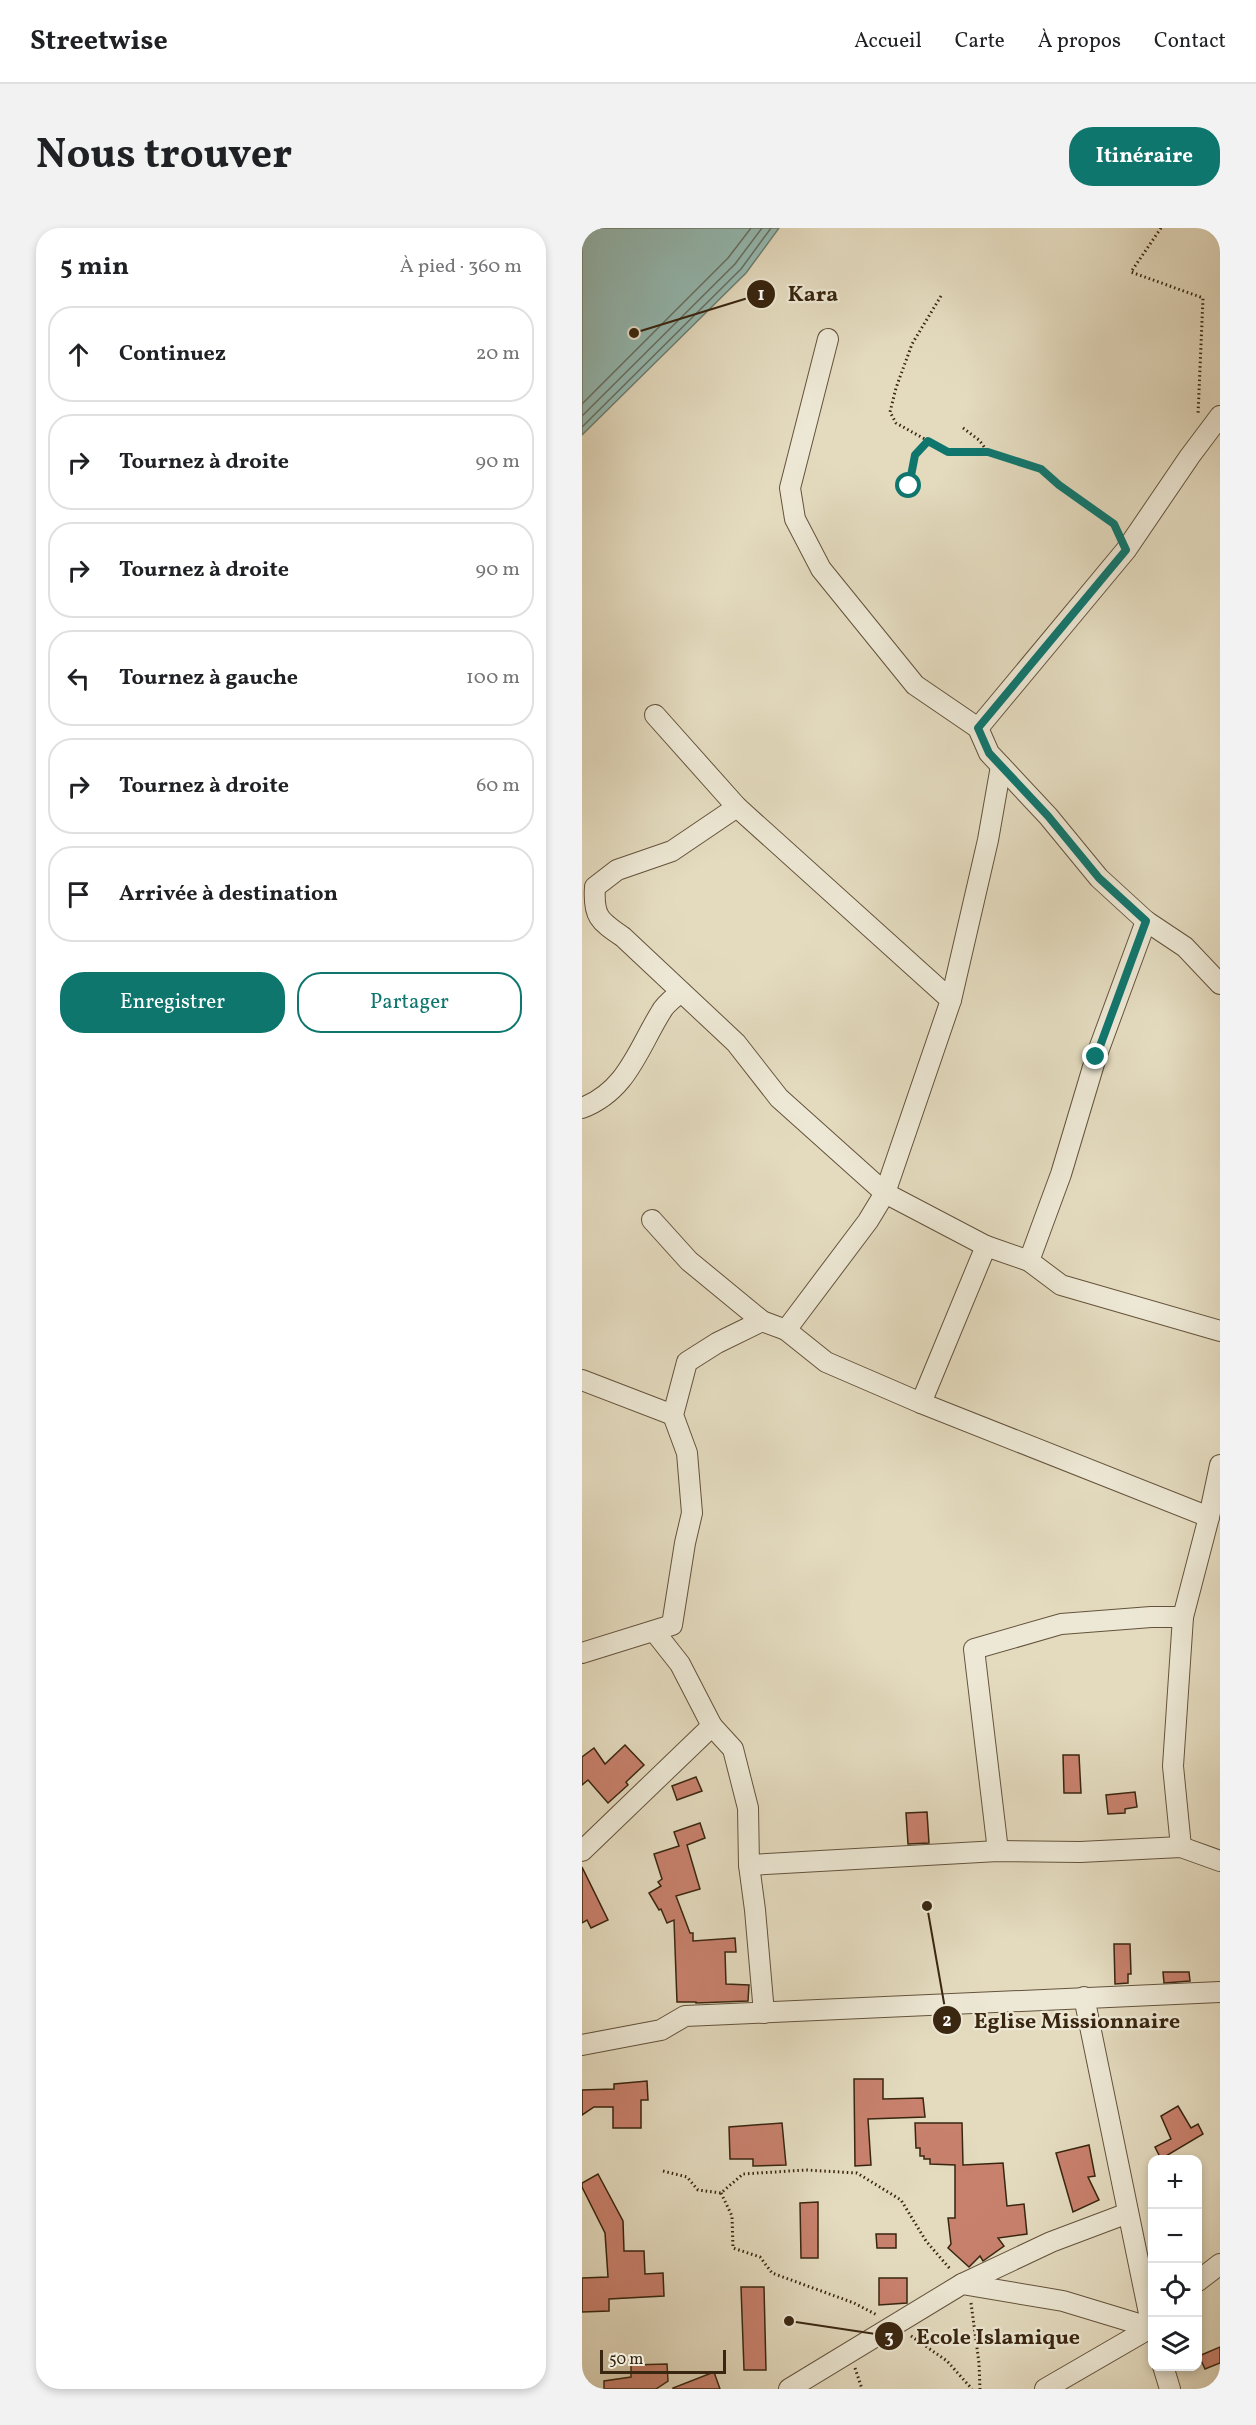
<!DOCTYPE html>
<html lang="fr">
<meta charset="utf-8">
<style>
body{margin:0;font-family:Vollkorn,serif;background:#f2f2f2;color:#202124}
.controls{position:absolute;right:18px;bottom:18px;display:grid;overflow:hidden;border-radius:12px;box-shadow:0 3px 9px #0003}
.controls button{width:54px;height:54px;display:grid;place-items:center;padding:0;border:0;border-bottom:2px solid #e0e0e0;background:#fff;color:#202124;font:30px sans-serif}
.scale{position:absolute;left:18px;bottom:15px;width:126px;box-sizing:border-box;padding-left:6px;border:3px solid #392610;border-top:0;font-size:16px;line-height:21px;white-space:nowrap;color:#392610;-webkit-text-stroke:4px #ede8d5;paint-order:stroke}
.stop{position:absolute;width:18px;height:18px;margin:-14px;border:4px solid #0f766e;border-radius:50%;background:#fff}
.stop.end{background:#0f766e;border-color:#fff;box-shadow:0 2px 6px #0008}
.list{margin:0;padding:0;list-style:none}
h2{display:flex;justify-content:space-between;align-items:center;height:78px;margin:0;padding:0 24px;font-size:26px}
h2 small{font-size:20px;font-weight:400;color:#757577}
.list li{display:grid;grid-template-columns:39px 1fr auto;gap:18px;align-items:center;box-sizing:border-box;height:96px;margin:0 12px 12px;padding:0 12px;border:2px solid #e0e0e0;border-radius:24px}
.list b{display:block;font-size:22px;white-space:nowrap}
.list em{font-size:20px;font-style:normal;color:#757577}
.actions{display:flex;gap:12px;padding:18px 24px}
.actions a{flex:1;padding:14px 0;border:2px solid #0f766e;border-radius:24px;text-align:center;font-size:21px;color:#0f766e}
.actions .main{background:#0f766e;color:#fff}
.icon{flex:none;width:33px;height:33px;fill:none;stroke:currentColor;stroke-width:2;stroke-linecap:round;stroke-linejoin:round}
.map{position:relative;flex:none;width:638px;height:2161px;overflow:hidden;border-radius:24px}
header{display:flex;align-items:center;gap:36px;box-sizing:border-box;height:84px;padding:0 30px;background:#fff;border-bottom:2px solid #e0e0e0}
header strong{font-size:28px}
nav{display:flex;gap:33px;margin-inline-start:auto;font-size:21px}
.intro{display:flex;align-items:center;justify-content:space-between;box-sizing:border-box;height:144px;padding:0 36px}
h1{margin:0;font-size:42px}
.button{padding:15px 27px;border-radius:24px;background:#0f766e;color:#fff;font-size:21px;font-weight:700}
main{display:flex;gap:36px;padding:0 36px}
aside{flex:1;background:#fff;border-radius:24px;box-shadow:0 3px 9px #0003}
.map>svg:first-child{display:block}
</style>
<header>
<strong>Streetwise</strong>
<nav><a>Accueil</a><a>Carte</a><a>À propos</a><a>Contact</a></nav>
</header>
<div class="intro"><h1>Nous trouver</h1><a class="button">Itinéraire</a></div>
<main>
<aside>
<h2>5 min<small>À pied · 360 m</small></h2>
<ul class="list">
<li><svg class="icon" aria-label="ahead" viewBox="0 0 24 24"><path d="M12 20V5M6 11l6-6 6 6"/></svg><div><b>Continuez</b></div><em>20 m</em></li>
<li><svg class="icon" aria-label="right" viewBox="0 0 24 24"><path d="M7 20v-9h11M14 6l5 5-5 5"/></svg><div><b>Tournez à droite</b></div><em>90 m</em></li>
<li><svg class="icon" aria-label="right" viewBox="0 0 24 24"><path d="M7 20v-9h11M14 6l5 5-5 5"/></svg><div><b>Tournez à droite</b></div><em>90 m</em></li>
<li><svg class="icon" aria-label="left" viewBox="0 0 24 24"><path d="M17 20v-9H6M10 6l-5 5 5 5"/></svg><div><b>Tournez à gauche</b></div><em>100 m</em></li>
<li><svg class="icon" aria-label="right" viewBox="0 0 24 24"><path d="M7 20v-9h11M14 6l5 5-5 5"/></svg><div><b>Tournez à droite</b></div><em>60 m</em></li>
<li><svg class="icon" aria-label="arrive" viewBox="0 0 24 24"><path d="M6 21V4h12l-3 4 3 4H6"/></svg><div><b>Arrivée à destination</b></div></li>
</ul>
<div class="actions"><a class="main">Enregistrer</a><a>Partager</a></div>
</aside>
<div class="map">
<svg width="638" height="2161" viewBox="0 0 638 2161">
<rect width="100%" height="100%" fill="#e4dbbf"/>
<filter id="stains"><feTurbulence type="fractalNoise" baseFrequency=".00333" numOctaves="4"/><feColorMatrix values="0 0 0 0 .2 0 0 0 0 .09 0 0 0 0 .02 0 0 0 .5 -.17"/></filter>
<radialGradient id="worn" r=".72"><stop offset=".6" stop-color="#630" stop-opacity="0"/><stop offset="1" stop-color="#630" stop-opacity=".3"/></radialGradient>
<polygon fill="#95bbb4" stroke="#707f72" stroke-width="1.5" points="0,0 197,0 164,45 0,207"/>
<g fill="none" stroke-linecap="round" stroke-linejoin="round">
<g stroke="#677062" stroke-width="1.5">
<polyline points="0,176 146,30 169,0"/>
<polyline points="0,188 153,36 180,0"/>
<polyline points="0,199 159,41 189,0"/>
</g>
</g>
<g fill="#c8816d" stroke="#392610" stroke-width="1.5">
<polygon points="43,1517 62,1537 44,1554 46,1557 26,1575 6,1552 0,1557 0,1529 12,1520 23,1536"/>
<polygon points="481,1527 497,1527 499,1565 482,1565"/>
<polygon points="114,1549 120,1563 95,1572 90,1558"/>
<polygon points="553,1564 555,1579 543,1581 543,1585 526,1586 524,1567"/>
<polygon points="345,1584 347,1615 326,1616 324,1585"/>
<polygon points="118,1595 123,1610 105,1617 118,1661 94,1668 108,1705 111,1705 111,1713 153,1710 154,1724 143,1724 144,1756 167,1757 166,1773 114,1775 114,1774 95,1774 92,1692 85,1695 79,1681 77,1682 67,1665 79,1658 76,1654 80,1651 72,1626 97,1618 92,1604"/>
<polygon points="0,1639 26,1692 9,1700 5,1692 0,1695"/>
<polygon points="532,1716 548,1716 549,1746 546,1746 546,1755 533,1756"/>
<polygon points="581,1744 607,1744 608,1753 582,1755"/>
<polygon points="272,1851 301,1851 301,1871 341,1870 343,1889 286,1891 289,1937 273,1938"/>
<polygon points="65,1853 66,1872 59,1872 59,1900 31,1900 31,1879 12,1879 0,1887 0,1862 32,1861 32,1856"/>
<polygon points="596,1878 609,1900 616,1896 621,1906 579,1931 573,1919 589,1911 579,1888"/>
<polygon points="200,1895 204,1937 171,1938 171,1931 148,1931 147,1899"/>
<polygon points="333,1895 380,1895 381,1937 421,1935 425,1978 442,1976 445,2006 416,2010 422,2018 401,2033 398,2028 387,2039 366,2020 369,2016 366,1990 373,1990 373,1937 348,1936 348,1931 342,1931 342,1928 338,1928 338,1920 334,1920"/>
<polygon points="507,1917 513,1948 506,1949 517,1972 491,1984 474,1925"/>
<polygon points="16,1946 41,1993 42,2023 62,2023 63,2046 81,2045 82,2068 27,2071 27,2083 0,2084 0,2050 26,2049 23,2005 0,1959 0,1955"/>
<polygon points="236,1974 236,2030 219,2030 218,1975"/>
<polygon points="294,2006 314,2006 314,2020 295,2020"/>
<polygon points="297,2050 325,2050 325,2075 297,2077"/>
<polygon points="159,2059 182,2059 184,2142 162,2142"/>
<polygon points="638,2119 638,2135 623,2141 617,2128"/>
<polygon points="85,2136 86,2153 74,2161 22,2161 22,2153 49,2149 49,2137"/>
<polygon points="132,2144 138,2161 91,2161 91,2160"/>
</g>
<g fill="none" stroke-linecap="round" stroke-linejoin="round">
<g stroke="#64533c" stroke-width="22">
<g id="minor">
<polyline points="246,111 208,260 213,291 239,341 333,457 396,500 407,525 466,588 517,650 564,693 603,719 638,756"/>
<polyline points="73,487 155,579 369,772"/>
<polyline points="396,500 544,322 608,228 638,188"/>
<path d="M155,579L90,623L35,642L13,659C11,688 17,693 41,709L154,815L197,870L303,965L404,1018L447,1033L479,1057L638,1103"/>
<path d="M0,880C45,863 56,821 79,784C83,776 92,770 99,764"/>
<polyline points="70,992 107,1033 180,1093 204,1102 244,1134 339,1175 627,1289"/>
<polyline points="447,1033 479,946 514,829 564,693"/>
<polyline points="204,1102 286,993 303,965 369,772 406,612 419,538"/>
<polyline points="0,1152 91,1187"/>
<polyline points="339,1175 404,1018"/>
<polyline points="0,1425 90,1397 103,1315 110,1285 105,1225 91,1187 105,1134 135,1115 180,1093"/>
<polyline points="130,1498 151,1521 166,1580 167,1637 173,1682 182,1785"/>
<polyline points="599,1619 591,1538 601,1389 627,1289 638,1237"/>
<polyline points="0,1623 130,1498 98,1436 72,1403"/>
<polyline points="416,1623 392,1421 479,1396 569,1389 601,1389"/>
<polyline points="167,1637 416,1623 498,1624 599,1619 638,1633"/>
<polyline points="502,1769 570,2100"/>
<polyline points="0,1817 79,1802 103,1788 638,1764"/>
<polyline points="616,2053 638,2036"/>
<polyline points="380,2056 469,2014 546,1985"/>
<polyline points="581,2138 588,2161"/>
<polyline points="207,2161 380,2056 481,2073 570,2100 570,2104"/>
<polyline points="463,2161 570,2099"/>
</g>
</g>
<g stroke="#392610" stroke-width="3" stroke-dasharray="1.5 3" stroke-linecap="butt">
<polyline points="579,0 549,44 621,70 616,187"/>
<polyline points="359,68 330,116 314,160 308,184 314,195 366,224 406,224 459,241 477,257 532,296 536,304"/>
<polyline points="381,200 397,212 406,224"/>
<polyline points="327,258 333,227 346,213"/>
<polyline points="81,1943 105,1949 116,1962 139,1965 161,1946 224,1942 275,1945 319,1972 344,2013 369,2042"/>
<polyline points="139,1965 150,1988 151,2020 178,2029 190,2045 272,2075 295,2087"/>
<polyline points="389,2075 397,2135 398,2161"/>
<polyline points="329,2108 365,2133 390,2161"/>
<polyline points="273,2140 280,2161"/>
</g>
<use href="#minor" stroke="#ede8d5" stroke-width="20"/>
</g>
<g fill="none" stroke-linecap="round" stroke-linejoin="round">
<polyline stroke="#0f766e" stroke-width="8" points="327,258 333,227 346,213 366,224 406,224 459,241 477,257 532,296 544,322 396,500 407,525 466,588 517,650 564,693 514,829"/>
</g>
<path fill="none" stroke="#392610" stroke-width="2" d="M52 105L179 66M345 1678L365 1792M207 2093L307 2108"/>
<g fill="#392610" stroke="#ede8d5" stroke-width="2">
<circle cx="52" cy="105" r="6"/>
<circle cx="345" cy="1678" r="6"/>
<circle cx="207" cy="2093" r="6"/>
<circle cx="179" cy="66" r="15"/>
<circle cx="365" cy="1792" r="15"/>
<circle cx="307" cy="2108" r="15"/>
</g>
<g font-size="18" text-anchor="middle" font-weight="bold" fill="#fff">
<text x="179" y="72">1</text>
<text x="365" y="1798">2</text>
<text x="307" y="2115">3</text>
</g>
<g font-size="22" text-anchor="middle" font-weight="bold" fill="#392610" stroke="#ede8d5" stroke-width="4.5" stroke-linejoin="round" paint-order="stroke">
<text x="231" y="73">Kara</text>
<text x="495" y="1800">Eglise Missionnaire</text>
<text x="416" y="2116">Ecole Islamique</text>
</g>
<rect width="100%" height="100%" filter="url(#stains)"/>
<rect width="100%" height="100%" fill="url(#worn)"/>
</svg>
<div class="controls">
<button>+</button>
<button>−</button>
<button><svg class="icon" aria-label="locate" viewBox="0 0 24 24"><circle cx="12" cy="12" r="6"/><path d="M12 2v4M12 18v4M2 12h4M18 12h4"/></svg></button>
<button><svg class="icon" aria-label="layers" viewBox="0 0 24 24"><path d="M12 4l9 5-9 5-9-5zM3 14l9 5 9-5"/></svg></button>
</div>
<div class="scale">50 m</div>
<div class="stop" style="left:327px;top:258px"></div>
<div class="stop end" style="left:514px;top:829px"></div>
</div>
</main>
